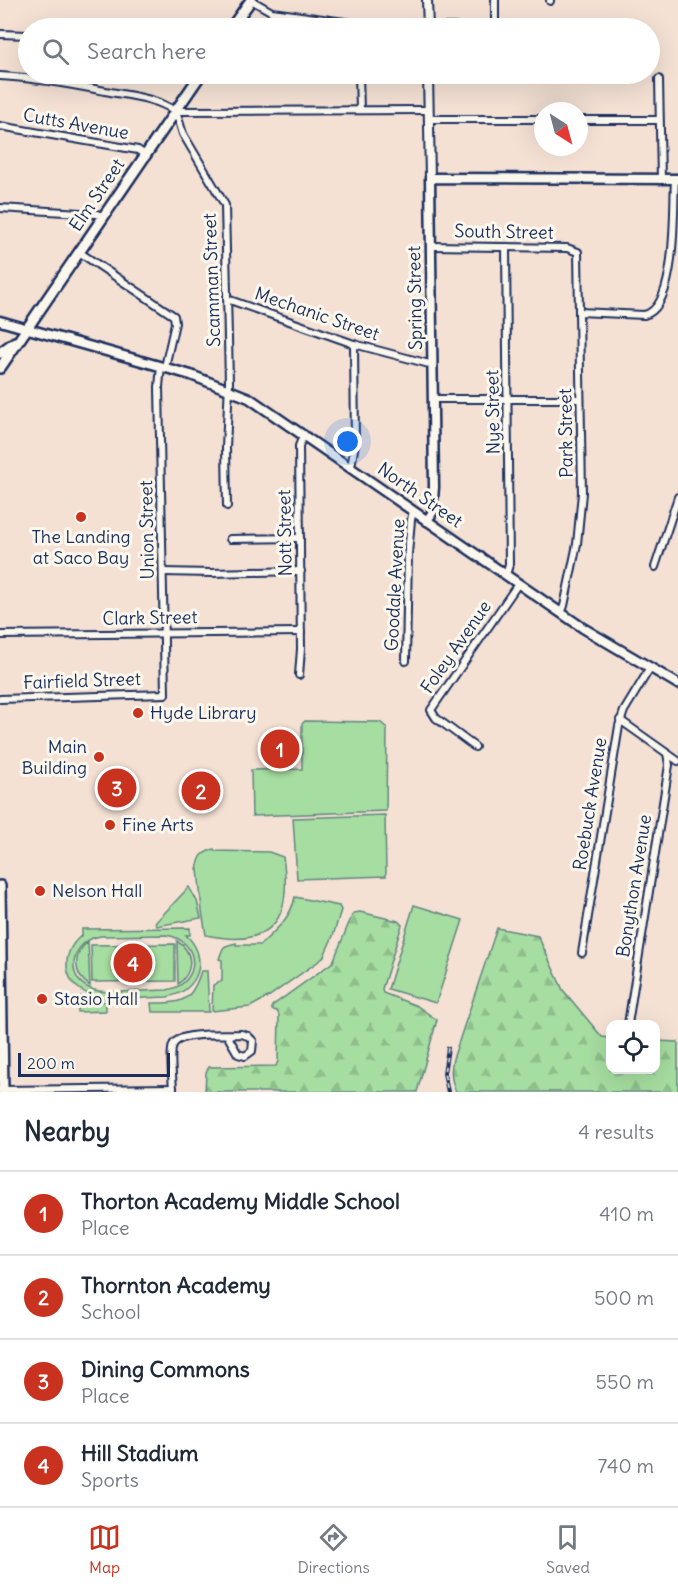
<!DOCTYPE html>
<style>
body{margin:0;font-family:Delius,sans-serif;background:#f6f6f7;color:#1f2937}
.controls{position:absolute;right:18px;bottom:18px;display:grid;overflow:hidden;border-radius:12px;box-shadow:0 6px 24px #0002}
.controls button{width:54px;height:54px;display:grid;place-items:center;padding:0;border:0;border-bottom:2px solid #e0e1e3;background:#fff;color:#1f2937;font:30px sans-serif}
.compass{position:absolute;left:534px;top:102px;width:54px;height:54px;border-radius:50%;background:#fff;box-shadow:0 6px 24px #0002;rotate:144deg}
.scale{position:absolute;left:18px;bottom:15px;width:152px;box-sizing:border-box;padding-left:6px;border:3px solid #1b2f5e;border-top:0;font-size:16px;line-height:21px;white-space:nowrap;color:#1b2f5e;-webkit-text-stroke:4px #fbf7ec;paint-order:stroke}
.you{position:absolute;left:348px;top:442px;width:21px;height:21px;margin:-15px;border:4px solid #fff;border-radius:50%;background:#1a73e8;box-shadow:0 0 0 9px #1a73e833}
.badge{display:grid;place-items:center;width:39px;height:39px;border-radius:50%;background:#c8321e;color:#fff;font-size:20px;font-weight:700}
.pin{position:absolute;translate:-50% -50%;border:3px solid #fff;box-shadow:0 2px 6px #0006}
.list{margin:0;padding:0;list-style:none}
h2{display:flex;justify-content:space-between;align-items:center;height:78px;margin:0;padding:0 24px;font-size:26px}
h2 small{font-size:20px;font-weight:400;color:#747a83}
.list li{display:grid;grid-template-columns:39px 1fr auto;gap:18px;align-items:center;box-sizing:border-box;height:84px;padding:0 24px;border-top:2px solid #e0e1e3}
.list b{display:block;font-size:22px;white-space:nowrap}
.list p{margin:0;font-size:20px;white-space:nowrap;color:#747a83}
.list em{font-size:20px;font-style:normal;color:#747a83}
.icon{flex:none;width:33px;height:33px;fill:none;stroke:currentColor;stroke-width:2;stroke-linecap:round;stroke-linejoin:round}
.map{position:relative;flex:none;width:678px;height:1092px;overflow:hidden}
.search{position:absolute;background:#fff;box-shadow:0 6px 24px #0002;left:18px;right:18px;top:18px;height:66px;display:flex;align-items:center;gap:15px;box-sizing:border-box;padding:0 21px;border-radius:33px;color:#747a83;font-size:22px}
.sheet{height:414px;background:#fff}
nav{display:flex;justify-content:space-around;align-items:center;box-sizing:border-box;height:84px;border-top:2px solid #e0e1e3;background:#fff;font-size:16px;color:#747a83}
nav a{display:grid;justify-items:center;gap:3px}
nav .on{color:#c8321e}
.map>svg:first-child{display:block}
</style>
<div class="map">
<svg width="678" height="1092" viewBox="0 0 678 1092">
<defs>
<pattern id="forest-firs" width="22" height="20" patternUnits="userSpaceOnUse" patternTransform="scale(1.5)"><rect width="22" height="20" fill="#a6dda0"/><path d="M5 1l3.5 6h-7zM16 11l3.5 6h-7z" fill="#8ebe8c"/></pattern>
</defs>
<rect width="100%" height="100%" fill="#f4e1d4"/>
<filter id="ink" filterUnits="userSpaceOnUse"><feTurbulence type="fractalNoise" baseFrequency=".0167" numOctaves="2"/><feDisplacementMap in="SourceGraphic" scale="12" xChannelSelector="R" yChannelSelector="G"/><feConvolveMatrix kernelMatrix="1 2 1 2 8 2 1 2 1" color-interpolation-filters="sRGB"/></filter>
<g filter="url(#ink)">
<g fill="url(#forest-firs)" stroke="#60867f" stroke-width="1.5">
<polygon points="360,912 398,921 402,925 382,989 383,993 417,1006 437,1020 417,1092 205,1092 206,1072 209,1067 276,1066 278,1061 279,1015 277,1011 272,1010 272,1006 333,962 351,918 354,913"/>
<path d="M497,928L538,936L563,990L602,1037L610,1038V1070H656V1041L678,1042V1092H456C451,1080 450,1071 453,1059Z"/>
</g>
<g fill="#a6dda0" stroke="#60867f" stroke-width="1.5" fill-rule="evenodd">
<polygon points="305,721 380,722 387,728 386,811 252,816 251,770 302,769 302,724"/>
<polygon points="385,815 386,876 297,879 293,818"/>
<path d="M214,849L215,851L269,852L283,857C293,920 272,949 206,935L202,911L198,869H197C200,856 201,853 214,849Z"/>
<polygon points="189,887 197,901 201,918 157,926 155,923"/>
<path d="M295,897L339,906L341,910L333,936L323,958L268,997L250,1007L212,1011L213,985L222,981V960L219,959C224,945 222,947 236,943V945H260C276,930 291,918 295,897Z"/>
<polygon points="414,905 463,920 436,1003 388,989"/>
<path d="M190,928V935H186C210,957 199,992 167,997C137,997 72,1010 67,967C66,953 72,943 82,935V929ZM166,935C201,940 202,984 167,990C149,990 106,995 91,989C62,977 73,939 101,936Z"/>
<path d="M177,941C194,952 194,972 178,984Z"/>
<path d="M88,942L90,986C73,975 72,954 88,942Z"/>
<polygon points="175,944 175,981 92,982 91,945"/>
<path d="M201,971H207L209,1012H152L151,1003C182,1003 191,1003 201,971Z"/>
<polygon points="81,996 91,1000 106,1002 106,1011 78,1012 78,1001"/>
</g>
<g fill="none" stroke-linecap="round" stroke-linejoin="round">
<g stroke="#1b2f5e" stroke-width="10">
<g id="minor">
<polyline points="251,0 272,12 381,27 495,27"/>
<polyline points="495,0 495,28"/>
<polyline points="550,0 550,1"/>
<polyline points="0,34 28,35"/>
<polyline points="359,74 360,110"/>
<path d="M0,76C36,78 70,84 105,91C130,96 154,97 175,111"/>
<polyline points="659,79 661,180"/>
<polyline points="175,111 429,110"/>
<polyline points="176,111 183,134 225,205 229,382 226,448 227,506"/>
<polyline points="429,119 543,119"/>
<polyline points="579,120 659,120"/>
<polyline points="0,126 138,150 145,155"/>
<polyline points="0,208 97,214 103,216"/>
<polyline points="431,246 567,248 578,252 582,493 577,544 564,606 561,613"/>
<polyline points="79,252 174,316 175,323 165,367"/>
<polyline points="227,299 354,344 433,365"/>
<path d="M579,312L644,315C678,308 673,208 675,179"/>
<polyline points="433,399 579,399"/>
<polyline points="351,467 355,444 354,344"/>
<polyline points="230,539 300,538"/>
<polyline points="655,567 678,497"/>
<polyline points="163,572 211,573 301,571"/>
<polyline points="506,575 509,565 506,247"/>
<polyline points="0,635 301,632"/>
<polyline points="406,661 408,554 411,520 413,511"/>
<polyline points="299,675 301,649 299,446 304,434"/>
<polyline points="0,699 165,694 159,387 161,366"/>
<polyline points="620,720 678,761"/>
<polyline points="475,747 436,718 431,710 518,584"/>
<polyline points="582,953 619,726 624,711 650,668"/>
<polyline points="628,1024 669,765 667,753"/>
<polyline points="0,1090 173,1088"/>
<path d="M173,1092C173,1080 169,1055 173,1045C179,1031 226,1035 241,1034L248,1036L253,1041L252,1051L245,1056L238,1054L227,1035"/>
</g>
</g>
<g stroke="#1b2f5e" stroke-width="12">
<g id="tertiary">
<polyline points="427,0 428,28"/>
<polyline points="428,74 430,178"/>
</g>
</g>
<g stroke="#1b2f5e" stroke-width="13">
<g id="secondary">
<polyline points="0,321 191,375 249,398 583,628 678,684"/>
<polyline points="427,521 432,513 434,487 430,178 678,179"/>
</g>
</g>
<g stroke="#1b2f5e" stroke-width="14">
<g id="primary">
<polyline points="231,28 251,0"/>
<polyline points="0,353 15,342"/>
<polyline points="0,368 201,74"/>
<polyline points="0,886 3,1092"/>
</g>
</g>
<use href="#minor" stroke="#fbf7ec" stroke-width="6"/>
<use href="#tertiary" stroke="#fbf7ec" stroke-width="8"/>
<use href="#secondary" stroke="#fbf7ec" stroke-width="8"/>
<use href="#primary" stroke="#fbf7ec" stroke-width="9"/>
<g stroke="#1b2f5e" stroke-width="4">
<polyline id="rail" points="448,1048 444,1073 448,1092"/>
</g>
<use href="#rail" stroke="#fbf7ec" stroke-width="1.5" stroke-dasharray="4.5" stroke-linecap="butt"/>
</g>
</g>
<g fill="#c8321e" stroke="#fbf7ec" stroke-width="2">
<circle cx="81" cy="517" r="6"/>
<circle cx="138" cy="713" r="6"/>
<circle cx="99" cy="757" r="6"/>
<circle cx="110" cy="825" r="6"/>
<circle cx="40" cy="891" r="6"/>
<circle cx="42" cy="999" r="6"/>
</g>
<g text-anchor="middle" stroke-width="6" stroke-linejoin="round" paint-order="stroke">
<g font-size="18" fill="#1b2f5e" stroke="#fbf7ec">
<text transform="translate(76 124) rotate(10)" y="6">Cutts Avenue</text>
<text transform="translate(97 195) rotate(-56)" y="6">Elm Street</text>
<text transform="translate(504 232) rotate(1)" y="6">South Street</text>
<text transform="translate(212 280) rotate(-92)" y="6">Scamman Street</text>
<text transform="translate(415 298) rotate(-91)" y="6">Spring Street</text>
<text transform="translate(317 314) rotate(19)" y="6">Mechanic Street</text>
<text transform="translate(493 412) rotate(-91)" y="6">Nye Street</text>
<text transform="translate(566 433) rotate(-91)" y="6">Park Street</text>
<text transform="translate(420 495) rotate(35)" y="6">North Street</text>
<text transform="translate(147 530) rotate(-91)" y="6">Union Street</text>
<text transform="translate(285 533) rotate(-91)" y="6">Nott Street</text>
<text transform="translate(395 585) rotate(-87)" y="6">Goodale Avenue</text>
<text transform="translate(150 618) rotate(-1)" y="6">Clark Street</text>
<text transform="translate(456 647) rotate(-55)" y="6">Foley Avenue</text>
<text transform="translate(82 681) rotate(-2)" y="6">Fairfield Street</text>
<text transform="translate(590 804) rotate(-81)" y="6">Roebuck Avenue</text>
<text transform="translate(634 886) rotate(-81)" y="6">Bonython Avenue</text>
</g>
<g font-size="18" fill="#1b2f5e" stroke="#fbf7ec" text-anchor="start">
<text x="81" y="543" text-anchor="middle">The Landing<tspan x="81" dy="21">at Saco Bay</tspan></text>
<text x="150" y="719">Hyde Library</text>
<text x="87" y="753" text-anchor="end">Main<tspan x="87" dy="21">Building</tspan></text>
<text x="122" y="831">Fine Arts</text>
<text x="52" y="897">Nelson Hall</text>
<text x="54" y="1005">Stasio Hall</text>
</g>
</g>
</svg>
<div class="controls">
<button><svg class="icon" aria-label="locate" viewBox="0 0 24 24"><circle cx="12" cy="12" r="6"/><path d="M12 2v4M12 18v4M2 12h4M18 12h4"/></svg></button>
</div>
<svg class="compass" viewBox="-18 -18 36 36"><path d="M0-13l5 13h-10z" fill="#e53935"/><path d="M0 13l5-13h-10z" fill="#747a83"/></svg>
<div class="scale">200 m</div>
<div class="you"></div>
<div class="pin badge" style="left:280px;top:749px">1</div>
<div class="pin badge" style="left:201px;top:791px">2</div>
<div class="pin badge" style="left:117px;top:788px">3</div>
<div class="pin badge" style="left:133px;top:963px">4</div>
<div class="search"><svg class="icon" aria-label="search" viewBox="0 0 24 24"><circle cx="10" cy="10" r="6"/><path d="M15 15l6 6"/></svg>Search here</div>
</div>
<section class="sheet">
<h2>Nearby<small>4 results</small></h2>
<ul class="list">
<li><span class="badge">1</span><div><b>Thorton Academy Middle School</b><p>Place</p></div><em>410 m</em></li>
<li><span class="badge">2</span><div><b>Thornton Academy</b><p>School</p></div><em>500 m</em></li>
<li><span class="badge">3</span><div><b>Dining Commons</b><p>Place</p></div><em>550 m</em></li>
<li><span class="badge">4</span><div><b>Hill Stadium</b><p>Sports</p></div><em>740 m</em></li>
</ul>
</section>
<nav>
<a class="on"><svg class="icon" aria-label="map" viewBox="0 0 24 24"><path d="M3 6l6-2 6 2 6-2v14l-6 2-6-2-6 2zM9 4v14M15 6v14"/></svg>Map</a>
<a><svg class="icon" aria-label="directions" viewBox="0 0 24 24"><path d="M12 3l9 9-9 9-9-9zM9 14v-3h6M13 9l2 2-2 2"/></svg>Directions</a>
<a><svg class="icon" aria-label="saved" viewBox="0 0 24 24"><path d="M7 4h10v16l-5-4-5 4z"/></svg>Saved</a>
</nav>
